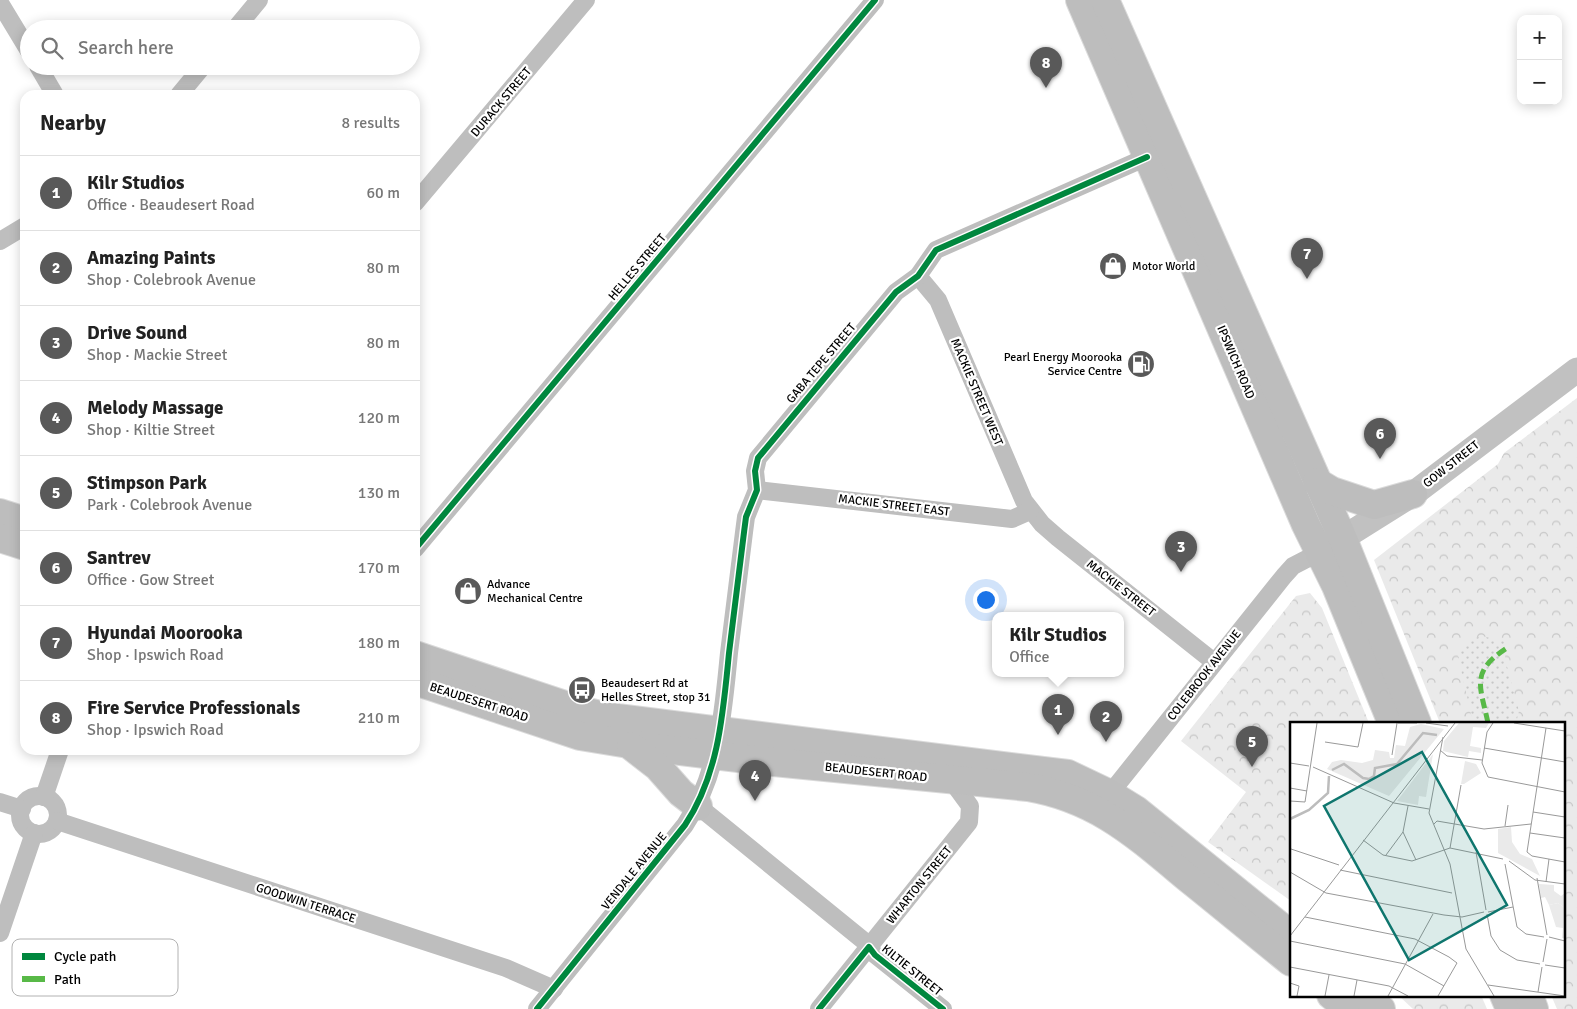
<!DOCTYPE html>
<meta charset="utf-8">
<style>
body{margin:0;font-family:Signika,sans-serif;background:#f2f2f2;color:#222}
.controls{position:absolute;right:15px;top:15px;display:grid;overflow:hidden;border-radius:10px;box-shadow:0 2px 12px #0003}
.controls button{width:45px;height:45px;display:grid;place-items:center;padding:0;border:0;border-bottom:1px solid #e0e0e0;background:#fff;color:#222;font:25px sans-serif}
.you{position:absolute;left:985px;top:599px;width:18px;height:18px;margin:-12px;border:4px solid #fff;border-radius:50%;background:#1a73e8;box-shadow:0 0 0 8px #1a73e833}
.badge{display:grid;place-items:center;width:32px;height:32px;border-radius:50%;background:#595959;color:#fff;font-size:16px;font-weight:700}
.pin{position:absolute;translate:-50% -41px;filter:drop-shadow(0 1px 2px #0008)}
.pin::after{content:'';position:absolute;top:26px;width:18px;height:15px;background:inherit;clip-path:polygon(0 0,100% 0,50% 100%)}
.popup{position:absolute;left:992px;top:612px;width:132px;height:65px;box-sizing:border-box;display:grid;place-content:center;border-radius:10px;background:#fff;filter:drop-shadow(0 1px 4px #0005);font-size:16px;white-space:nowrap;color:#767676}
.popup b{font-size:19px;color:#222}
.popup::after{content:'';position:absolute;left:50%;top:100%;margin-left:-10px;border:10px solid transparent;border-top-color:#fff}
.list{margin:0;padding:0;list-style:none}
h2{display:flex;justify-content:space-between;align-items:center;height:65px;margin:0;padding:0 20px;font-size:21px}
h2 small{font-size:16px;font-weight:400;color:#767676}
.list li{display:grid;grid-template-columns:32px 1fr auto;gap:15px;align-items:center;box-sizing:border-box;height:75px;padding:0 20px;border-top:1px solid #e0e0e0}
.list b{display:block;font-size:19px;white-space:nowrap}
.list p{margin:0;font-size:16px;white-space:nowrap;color:#767676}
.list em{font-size:16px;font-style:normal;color:#767676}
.icon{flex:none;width:28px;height:28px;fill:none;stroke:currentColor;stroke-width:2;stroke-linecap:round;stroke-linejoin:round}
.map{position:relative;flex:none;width:1577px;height:1009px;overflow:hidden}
.search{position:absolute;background:#fff;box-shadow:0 2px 12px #0003;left:20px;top:20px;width:400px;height:55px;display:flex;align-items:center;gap:12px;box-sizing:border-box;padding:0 18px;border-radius:28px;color:#767676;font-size:19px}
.panel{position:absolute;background:#fff;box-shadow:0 2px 12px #0003;left:20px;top:90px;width:400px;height:665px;border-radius:15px}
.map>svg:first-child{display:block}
</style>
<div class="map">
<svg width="1577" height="1009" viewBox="0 0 1577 1009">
<defs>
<pattern id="park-crowns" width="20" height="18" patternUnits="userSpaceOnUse" patternTransform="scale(1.25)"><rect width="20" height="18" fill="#eaeaea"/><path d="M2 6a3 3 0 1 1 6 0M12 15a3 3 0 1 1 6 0" fill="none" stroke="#c7c7c7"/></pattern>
<pattern id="garden-dots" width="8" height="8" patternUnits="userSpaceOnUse" patternTransform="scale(1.25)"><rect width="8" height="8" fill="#eaeaea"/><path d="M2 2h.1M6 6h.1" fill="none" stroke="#c7c7c7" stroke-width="1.8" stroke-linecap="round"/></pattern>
</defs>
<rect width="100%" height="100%" fill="#fff"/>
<g fill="url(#park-crowns)">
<polygon points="1577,398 1577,1009 1557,1009 1551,995 1563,995 1563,723 1440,723 1374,560 1498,464 1504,453"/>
<polygon points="1310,593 1322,608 1369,723 1291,723 1291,901 1208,842 1246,792 1181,741 1296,596"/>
<polygon points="1398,995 1481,995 1487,1009 1413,1009"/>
</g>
<polygon fill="url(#garden-dots)" points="1482,636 1506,642 1505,659 1519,711 1516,723 1473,723 1457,652 1469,640"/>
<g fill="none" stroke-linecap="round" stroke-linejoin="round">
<g stroke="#dbdbdb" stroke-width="30">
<g id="highway">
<polyline points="1080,0 1306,525 1336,586 1392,723"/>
<polyline points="1105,0 1343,539 1417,723"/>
<polyline points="1317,482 1332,491 1374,505 1413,494"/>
<polyline points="0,513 25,521"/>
<polyline points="0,538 25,546"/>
<polyline points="415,655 580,710 609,717 1068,774 1110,794 1136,810 1291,935"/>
<path d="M415,681L580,736L647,747L763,761L1028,787C1098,799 1137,836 1190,880C1224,907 1257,935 1291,962"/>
<polyline points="631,746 658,767 681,793 698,806"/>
<polyline points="1331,995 1348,1009"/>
<polyline points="1365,995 1381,1009"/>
<polyline points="1504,995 1510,1009"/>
<polyline points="1529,995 1534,1009"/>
</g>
</g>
<g stroke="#bebebe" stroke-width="18">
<polyline points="0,3 29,51"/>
<polyline points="235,29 259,0"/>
<polyline points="38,66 55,95"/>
<polyline points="179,95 203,66"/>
<polyline points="415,203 586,0"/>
<polyline points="0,241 25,226"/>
<polyline points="918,276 938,300 1024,501 1042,524 1058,538 1214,662"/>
<polyline points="757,490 1012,519 1030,511"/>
<polyline points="415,549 875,0"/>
<circle cx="39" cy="815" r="19"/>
<polyline points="44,797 60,750"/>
<polyline points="1104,801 1284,576 1293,566 1320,552"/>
<polyline points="0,802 22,809"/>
<polyline points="698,806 864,941 873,953 943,1009"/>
<polyline points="57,821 506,968 554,989"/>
<polyline points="0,933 34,833"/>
<path d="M537,1009L685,825C719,774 723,713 729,653C735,607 740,562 746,517L757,490L755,471L758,458L896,292L918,276L936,250L1147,157"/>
<polyline points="819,1009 969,822 970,806 951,780"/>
</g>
<polyline stroke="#c1c1c1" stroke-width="25" points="1327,548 1413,494 1577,370"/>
<use href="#highway" stroke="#bdbdbd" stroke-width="28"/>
<path stroke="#58b947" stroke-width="5" stroke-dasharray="10 5" stroke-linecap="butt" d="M1488,723C1480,685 1470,672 1507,648"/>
<g stroke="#fff" stroke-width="9">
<g id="cycleway">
<polyline points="415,549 875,0"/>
<path d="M537,1009L685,825C719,774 723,713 729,653C735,607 740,562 746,517L757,490L755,471L758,458L896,292L918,276L936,250L1147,157"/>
<polyline points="819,1009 869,947 875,955 943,1009"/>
</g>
</g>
<use href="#cycleway" stroke="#00873e" stroke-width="6"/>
</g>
<defs>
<g id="shop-disc" transform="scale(1.4375)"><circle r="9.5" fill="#595959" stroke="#fff"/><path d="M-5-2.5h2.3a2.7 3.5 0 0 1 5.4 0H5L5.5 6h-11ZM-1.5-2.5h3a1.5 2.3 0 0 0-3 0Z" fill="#fff"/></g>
<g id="fuel-disc" transform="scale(1.4375)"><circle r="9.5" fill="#595959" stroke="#fff"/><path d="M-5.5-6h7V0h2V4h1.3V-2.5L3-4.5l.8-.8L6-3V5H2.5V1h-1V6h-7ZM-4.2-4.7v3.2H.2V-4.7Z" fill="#fff"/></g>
<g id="bus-disc" transform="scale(1.4375)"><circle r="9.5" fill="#595959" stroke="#fff"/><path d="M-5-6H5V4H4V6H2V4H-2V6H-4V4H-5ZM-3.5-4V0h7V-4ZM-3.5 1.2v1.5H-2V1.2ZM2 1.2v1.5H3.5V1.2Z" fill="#fff"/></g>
</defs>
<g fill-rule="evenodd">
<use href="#shop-disc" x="1113" y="266"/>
<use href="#fuel-disc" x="1141" y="364"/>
<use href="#shop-disc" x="468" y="591"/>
<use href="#bus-disc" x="582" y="690"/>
</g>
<g text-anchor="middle" stroke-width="4.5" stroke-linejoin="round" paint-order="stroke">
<g font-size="12" fill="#000" stroke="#fff">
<text transform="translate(501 102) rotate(-50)" y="4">DURACK STREET</text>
<text transform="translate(637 267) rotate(-50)" y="4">HELLES STREET</text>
<text transform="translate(1236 362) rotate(67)" y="4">IPSWICH ROAD</text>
<text transform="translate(821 363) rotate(-50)" y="4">GABA TEPE STREET</text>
<text transform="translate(977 392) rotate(67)" y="4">MACKIE STREET WEST</text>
<text transform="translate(1451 464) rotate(-38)" y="4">GOW STREET</text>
<text transform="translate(894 505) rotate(7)" y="4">MACKIE STREET EAST</text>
<text transform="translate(1121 588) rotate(38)" y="4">MACKIE STREET</text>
<text transform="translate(1204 675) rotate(-52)" y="4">COLEBROOK AVENUE</text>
<text transform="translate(479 702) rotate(18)" y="4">BEAUDESERT ROAD</text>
<text transform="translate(876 772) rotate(6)" y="4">BEAUDESERT ROAD</text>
<text transform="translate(634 871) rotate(-51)" y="4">VENDALE AVENUE</text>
<text transform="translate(919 885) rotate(-51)" y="4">WHARTON STREET</text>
<text transform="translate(306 903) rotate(18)" y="4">GOODWIN TERRACE</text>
<text transform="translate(912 970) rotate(39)" y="4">KILTIE STREET</text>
</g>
<g font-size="12" fill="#000" stroke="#fff" text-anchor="start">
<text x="1132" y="270">Motor World</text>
<text x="1122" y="361" text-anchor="end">Pearl Energy Moorooka<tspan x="1122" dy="14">Service Centre</tspan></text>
<text x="487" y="588">Advance<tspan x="487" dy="14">Mechanical Centre</tspan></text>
<text x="601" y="687">Beaudesert Rd at<tspan x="601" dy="14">Helles Street, stop 31</tspan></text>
</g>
</g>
<g transform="translate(1290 722)">
<rect width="275" height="275" fill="#fff"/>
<path d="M169,1H199L196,6L183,5L180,24L191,26V31L179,29L178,35L153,29L154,19ZM131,2L154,7L99,74L37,47L42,40L51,38L72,41L83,38L85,28L99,30L100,36H104L106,23L115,24L120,5ZM143,32L136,75L129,74L128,83L107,79ZM175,39L186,42L191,51L174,62H171ZM221,105L222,120L230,132L242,137L250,154L208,131V107ZM249,162L264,163V169L271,174L275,171V186L268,181L259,183L255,175L251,176Z" fill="#eaeaea"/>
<path d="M268,181L275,186V216H272L273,206L266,205L259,183Z" fill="#eaeaea"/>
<path fill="none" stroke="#bcbcbc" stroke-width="2.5" d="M42,48L54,42L73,56L79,57L84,54L85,46L107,42L133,11L147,13M0,97L19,88L38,71L39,54"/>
<path fill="none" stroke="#999" stroke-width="1" d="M108,1H127M136,1L158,4M203,1L197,10L192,41L198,55L275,70M224,1L275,9M256,6L237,130L242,134L275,140M153,15L139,91L160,142L176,227L204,274M35,20L68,25L73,1M194,26L275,40M150,28L157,34L192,38M102,33L107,1M0,41L19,44M23,45L104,81L139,87M0,66L17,69M0,79L15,80L27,1M243,90L275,95M144,102L147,99L194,107L241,102M215,104L218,83M113,110L126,138M240,111L275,116M73,118L93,133L122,139L160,126L213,137M160,126L171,63M1,127L49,143M186,130L196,188M96,133L113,110L118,84M219,139L245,158L275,162M215,142L227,205L236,212L254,215M50,148L162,171M0,150L36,171L154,193L172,195L194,190M247,156L257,213M256,160L259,137M198,190L223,185M197,192L201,214L210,228L227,238L250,242M15,195L125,217L159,235L167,241L148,274M0,214L165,1M259,215L275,219M0,219L115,242L154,264M253,240L257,217M255,243L275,246M0,245L99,264L118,274M0,261L9,264L7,274M198,263L275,274M248,270L252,245M35,274L39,253M64,274L67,258M98,274L143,192"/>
<path fill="#0f766e" fill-opacity="0.15" stroke="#0f766e" stroke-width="2.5" d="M132,30L217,183L119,238L34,84Z"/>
<rect width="275" height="275" fill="none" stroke="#000" stroke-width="2.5"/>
</g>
<rect x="12" y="939" width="166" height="57" rx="8" fill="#fff" stroke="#b2b2b2" stroke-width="1"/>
<rect x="22" y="953" width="23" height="7" fill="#00873e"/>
<rect x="22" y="976" width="23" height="6" fill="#58b947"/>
<g font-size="14" fill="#000">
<text x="54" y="961">Cycle path</text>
<text x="54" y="984">Path</text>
</g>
</svg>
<div class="controls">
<button>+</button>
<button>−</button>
</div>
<div class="you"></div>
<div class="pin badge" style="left:1058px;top:735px">1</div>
<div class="popup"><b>Kilr Studios</b>Office</div>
<div class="pin badge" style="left:1106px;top:742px">2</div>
<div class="pin badge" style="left:1181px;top:572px">3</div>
<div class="pin badge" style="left:755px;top:801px">4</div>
<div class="pin badge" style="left:1252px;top:767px">5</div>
<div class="pin badge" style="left:1380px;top:459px">6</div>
<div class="pin badge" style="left:1307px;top:279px">7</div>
<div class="pin badge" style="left:1046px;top:88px">8</div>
<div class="search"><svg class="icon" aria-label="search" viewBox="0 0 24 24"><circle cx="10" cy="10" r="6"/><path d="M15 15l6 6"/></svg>Search here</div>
<section class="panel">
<h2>Nearby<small>8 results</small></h2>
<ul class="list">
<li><span class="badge">1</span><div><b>Kilr Studios</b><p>Office · Beaudesert Road</p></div><em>60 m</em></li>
<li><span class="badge">2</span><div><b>Amazing Paints</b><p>Shop · Colebrook Avenue</p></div><em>80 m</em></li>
<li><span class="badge">3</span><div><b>Drive Sound</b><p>Shop · Mackie Street</p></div><em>80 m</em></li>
<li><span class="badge">4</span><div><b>Melody Massage</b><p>Shop · Kiltie Street</p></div><em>120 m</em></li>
<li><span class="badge">5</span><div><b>Stimpson Park</b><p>Park · Colebrook Avenue</p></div><em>130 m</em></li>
<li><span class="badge">6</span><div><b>Santrev</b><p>Office · Gow Street</p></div><em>170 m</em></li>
<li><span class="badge">7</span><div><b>Hyundai Moorooka</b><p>Shop · Ipswich Road</p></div><em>180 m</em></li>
<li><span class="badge">8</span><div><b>Fire Service Professionals</b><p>Shop · Ipswich Road</p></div><em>210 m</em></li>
</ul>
</section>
</div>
